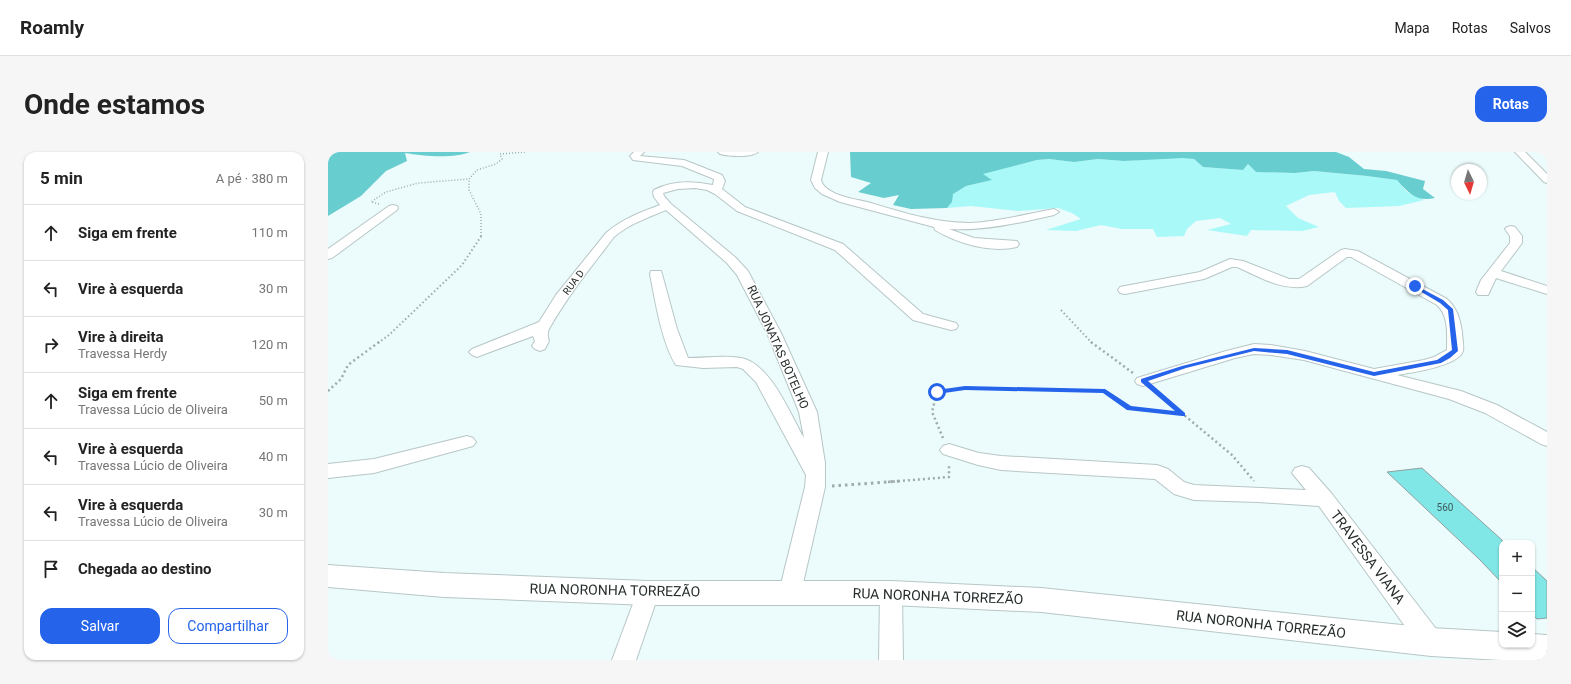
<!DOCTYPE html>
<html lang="pt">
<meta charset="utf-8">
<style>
body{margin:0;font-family:Roboto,sans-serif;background:#f6f6f6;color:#222}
.controls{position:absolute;right:12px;bottom:12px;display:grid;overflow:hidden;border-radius:8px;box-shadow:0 1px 3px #0004}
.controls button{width:36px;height:36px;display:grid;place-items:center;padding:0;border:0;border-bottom:1px solid #e0e0e0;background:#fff;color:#222;font:20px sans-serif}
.compass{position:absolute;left:1123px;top:12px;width:36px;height:36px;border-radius:50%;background:#fff;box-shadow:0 1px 3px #0004;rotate:175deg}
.stop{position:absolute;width:12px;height:12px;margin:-9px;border:3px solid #2563eb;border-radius:50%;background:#fff}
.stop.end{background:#2563eb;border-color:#fff;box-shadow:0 1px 4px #0008}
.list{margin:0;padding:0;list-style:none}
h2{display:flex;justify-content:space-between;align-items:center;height:52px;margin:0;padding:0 16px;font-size:17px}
h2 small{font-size:13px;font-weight:400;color:#767676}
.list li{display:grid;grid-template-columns:26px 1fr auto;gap:12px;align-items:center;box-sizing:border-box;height:56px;padding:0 16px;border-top:1px solid #e0e0e0}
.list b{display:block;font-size:15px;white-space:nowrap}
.list p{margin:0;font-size:13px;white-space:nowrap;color:#767676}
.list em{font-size:13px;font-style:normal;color:#767676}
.actions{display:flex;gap:8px;padding:12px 16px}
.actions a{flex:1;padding:9px 0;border:1px solid #2563eb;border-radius:12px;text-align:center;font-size:14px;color:#2563eb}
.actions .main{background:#2563eb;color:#fff}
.icon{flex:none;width:22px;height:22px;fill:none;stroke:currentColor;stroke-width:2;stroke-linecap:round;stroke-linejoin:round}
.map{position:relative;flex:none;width:1219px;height:508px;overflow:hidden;border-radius:12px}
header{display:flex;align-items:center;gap:24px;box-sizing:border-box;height:56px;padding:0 20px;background:#fff;border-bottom:1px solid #e0e0e0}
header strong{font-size:19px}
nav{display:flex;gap:22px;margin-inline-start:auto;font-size:14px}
.intro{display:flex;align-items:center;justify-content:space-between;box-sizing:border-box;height:96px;padding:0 24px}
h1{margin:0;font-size:28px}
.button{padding:10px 18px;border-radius:12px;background:#2563eb;color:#fff;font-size:14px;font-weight:700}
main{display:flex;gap:24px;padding:0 24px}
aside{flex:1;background:#fff;border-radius:12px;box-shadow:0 1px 3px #0004}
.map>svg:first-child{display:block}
</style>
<header>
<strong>Roamly</strong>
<nav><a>Mapa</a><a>Rotas</a><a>Salvos</a></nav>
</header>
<div class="intro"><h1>Onde estamos</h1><a class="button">Rotas</a></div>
<main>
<aside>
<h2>5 min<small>A pé · 380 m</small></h2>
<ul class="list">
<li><svg class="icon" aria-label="ahead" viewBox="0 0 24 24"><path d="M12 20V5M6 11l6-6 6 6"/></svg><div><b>Siga em frente</b></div><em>110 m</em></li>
<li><svg class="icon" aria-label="left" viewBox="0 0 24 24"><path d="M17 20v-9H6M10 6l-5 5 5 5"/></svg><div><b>Vire à esquerda</b></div><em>30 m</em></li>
<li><svg class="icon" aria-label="right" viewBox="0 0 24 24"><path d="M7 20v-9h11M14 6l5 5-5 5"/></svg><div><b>Vire à direita</b><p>Travessa Herdy</p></div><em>120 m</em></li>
<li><svg class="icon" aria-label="ahead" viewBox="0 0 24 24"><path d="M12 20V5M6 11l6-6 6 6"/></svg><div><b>Siga em frente</b><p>Travessa Lúcio de Oliveira</p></div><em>50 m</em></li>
<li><svg class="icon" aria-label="left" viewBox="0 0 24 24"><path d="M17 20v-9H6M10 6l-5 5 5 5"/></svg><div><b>Vire à esquerda</b><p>Travessa Lúcio de Oliveira</p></div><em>40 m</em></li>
<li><svg class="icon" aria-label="left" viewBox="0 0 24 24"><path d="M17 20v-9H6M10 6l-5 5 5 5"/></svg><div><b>Vire à esquerda</b><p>Travessa Lúcio de Oliveira</p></div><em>30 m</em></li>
<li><svg class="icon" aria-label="arrive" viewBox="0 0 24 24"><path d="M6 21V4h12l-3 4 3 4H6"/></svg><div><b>Chegada ao destino</b></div></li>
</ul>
<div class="actions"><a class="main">Salvar</a><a>Compartilhar</a></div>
</aside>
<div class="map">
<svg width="1219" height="508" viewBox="0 0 1219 508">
<rect width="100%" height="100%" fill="#ecfbfb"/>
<polygon fill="#a9f9f9" points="855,5 866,7 875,15 915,18 920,12 928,20 967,21 986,19 1039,24 1069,28 1079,40 1096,48 1071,54 1018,56 1011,49 1007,40 981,43 958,54 970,66 991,75 974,79 923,78 919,84 879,78 903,72 892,66 868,69 859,77 856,84 829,85 825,77 794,77 773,73 748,79 718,78 753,67 744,61 730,56 691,59 643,54 619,56 624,50 624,42 638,34 663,28 654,22 709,8 721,7 746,10 770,7 796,9"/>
<g fill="#68cdce">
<path d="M0,0H142C125,7 95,4 77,1L79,9L58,19L33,44L0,64Z"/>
<path d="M522,0H1008L1021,5L1036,17L1058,19L1097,29L1095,37L1107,46C1089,50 1081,42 1069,28L1039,24L986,19L967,21L928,20L920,12L915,18L875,15L866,7L855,6L796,9L770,7L746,10L721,7L709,8L655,22L664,28L638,34L625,42L624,50L619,56L583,57L565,53L571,43L556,46L530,40L543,31L523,25Z"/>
</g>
<g fill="#81e6e6" stroke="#91a0a0">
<polygon points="1094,316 1174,388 1174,431 1151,407 1059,320"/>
<polygon points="1204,415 1219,429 1219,466 1209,467 1204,462"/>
</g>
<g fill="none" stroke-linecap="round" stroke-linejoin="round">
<g stroke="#b7c6c6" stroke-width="2">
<g id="minor">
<path d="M306,0H316L312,4L356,8L394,23L397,29L394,37L417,55L515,92L595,162L628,171L630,174L628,177L623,178L585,168L507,98L409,59L387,42L379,38L367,36L350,37L335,41L336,44L343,52L407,105L420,119L453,181L489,260L497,311V335L473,440L470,447L462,450L454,447L451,440L477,335L478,323L428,230L415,217L409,215L375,216L348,213C334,192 327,148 322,122L323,119H333L334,122L349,177L360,206C376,206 397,203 413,206C442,211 462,262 476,286L471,260L439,181L409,123L399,111L338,58C319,66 301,72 286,85C263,115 239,145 221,177C219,181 220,186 221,189L217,197L212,199L207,197L204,194L207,189L205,184L154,203L149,205L144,203L141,200L144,197L211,170L228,143L278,81C294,67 313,60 332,53L326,45L325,40L326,38C345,28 365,29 385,33L386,27L354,14L305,8L302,4Z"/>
<path d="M390,0H430C423,6 400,4 392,2Z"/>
<path d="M490,0H500L493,28C497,44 529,47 543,51C576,61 608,71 642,71C670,70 698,62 726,57L731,60L726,63C691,71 657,79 621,77L646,86L689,89L691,92L689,95C663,101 630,92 607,78L606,75L512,50L494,42L487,36L483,28Z"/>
<polygon points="1187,0 1197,0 1219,22 1219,31 1216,30"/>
<polygon points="65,53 69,54 70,56 69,58 4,106 0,107 0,97 61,54"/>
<polygon points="1183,74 1187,75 1194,84 1194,91 1173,119 1219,134 1219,142 1168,126 1160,143 1150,143 1148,140 1153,128 1182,91 1182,84 1177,77 1179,75"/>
<path d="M1017,97L1030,99L1119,147C1129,156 1132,167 1134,180C1134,185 1136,194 1135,199C1131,214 1082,221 1069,223L1133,239L1169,253L1219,280V294L1213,292L1157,261L1121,247L976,208L943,203L926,202L907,206L815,234L809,232L807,229L809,226L898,199L926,192L943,193L977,199L1046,217L1096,208L1106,205L1119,198C1119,182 1121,164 1109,153L1023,105H1019L979,134C955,140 930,124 909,115H904L876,127L797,142L792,141L790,138L792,135L797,134L872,120L902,107L915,109L961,127H971L1013,98Z"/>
<polygon points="139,284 145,286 148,290 145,294 46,321 0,326 0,312 46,307"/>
<polygon points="621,292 651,301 673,304 829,313 840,317 856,330 866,333 978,338 964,321 967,316 974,314 981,316 1004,342 1112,482 1115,490 1112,498 1103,501 1094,498 991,354 930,350 866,348 846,342 827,327 673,318 650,313 615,302 612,298 615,294"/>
<polygon points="320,431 328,434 331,441 308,508 284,508 309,441 312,434"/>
<polygon points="563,431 571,434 574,441 575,508 551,508 552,441 555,434"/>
</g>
</g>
<g stroke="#b7c6c6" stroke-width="2">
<polygon id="major" points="0,413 116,421 320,429 563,429 713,436 1103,476 1174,480 1174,493 1204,493 1204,482 1219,483 1219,508 1173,508 1103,504 713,460 563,453 320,453 116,445 0,435"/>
</g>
<g stroke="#9fabab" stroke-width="1.5" stroke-dasharray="1 2" stroke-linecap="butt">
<polyline points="51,52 43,50 58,40 90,31 141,27"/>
<polyline points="153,84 153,62 141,38 141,27 149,18 168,12 174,7 172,2 198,0"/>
</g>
<g stroke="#9fabab" stroke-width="2" stroke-dasharray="1.5 2.5" stroke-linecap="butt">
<polyline points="733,158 764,191"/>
<polyline points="50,191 61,183 134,113 154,83"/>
</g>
<g stroke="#9fabab" stroke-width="2.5" stroke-dasharray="2 3" stroke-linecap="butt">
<polyline points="763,190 805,221"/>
<polyline points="826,238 904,303 926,329"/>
<polyline points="0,239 13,227 20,213 51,190"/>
<polyline points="615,286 604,260 609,240 637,236 777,239 802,256 854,262"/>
<polyline points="560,330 621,325 621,312"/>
</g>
<polyline stroke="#9fabab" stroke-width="3" stroke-dasharray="2.5 4" stroke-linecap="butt" points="504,334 573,329"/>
<use href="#minor" fill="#fff" fill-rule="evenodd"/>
<use href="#major" fill="#fff" fill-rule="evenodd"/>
</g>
<polygon fill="#2563eb" points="1087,133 1115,148 1125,157 1130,199 1122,206 1113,211 1046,224 959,202 926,199 858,216 820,229 857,261 857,264 854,264 799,258 775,241 637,238 609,242 606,240 609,238 637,234 777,237 803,254 847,259 813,230 813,227 854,214 926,196 959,198 1046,220 1109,208 1124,198 1120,158 1112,151 1085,135 1084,134"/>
<g text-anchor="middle" stroke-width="3" stroke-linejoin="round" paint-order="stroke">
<g font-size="10" fill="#262c2c" stroke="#fff">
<text transform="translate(245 130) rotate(-53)" y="4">RUA D</text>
</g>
<g font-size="10" fill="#3d5a5a">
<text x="1117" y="359">560</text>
</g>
<g font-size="12" fill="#262c2c" stroke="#fff">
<text transform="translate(450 195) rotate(66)" y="4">RUA JONATAS BOTELHO</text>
</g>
<g font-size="14" fill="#262c2c" stroke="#fff">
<text transform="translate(1040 405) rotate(53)" y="5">TRAVESSA VIANA</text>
<text transform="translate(287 438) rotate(1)" y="5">RUA NORONHA TORREZÃO</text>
<text transform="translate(610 444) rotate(2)" y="5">RUA NORONHA TORREZÃO</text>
<text transform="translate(933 472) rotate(6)" y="5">RUA NORONHA TORREZÃO</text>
</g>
</g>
</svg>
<div class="controls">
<button>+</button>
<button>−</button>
<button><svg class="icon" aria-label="layers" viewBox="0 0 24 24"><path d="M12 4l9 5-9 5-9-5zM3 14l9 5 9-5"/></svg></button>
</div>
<svg class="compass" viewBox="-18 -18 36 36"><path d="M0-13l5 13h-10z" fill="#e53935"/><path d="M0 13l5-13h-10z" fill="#767676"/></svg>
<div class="stop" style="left:609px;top:240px"></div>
<div class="stop end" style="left:1087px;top:134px"></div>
</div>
</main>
